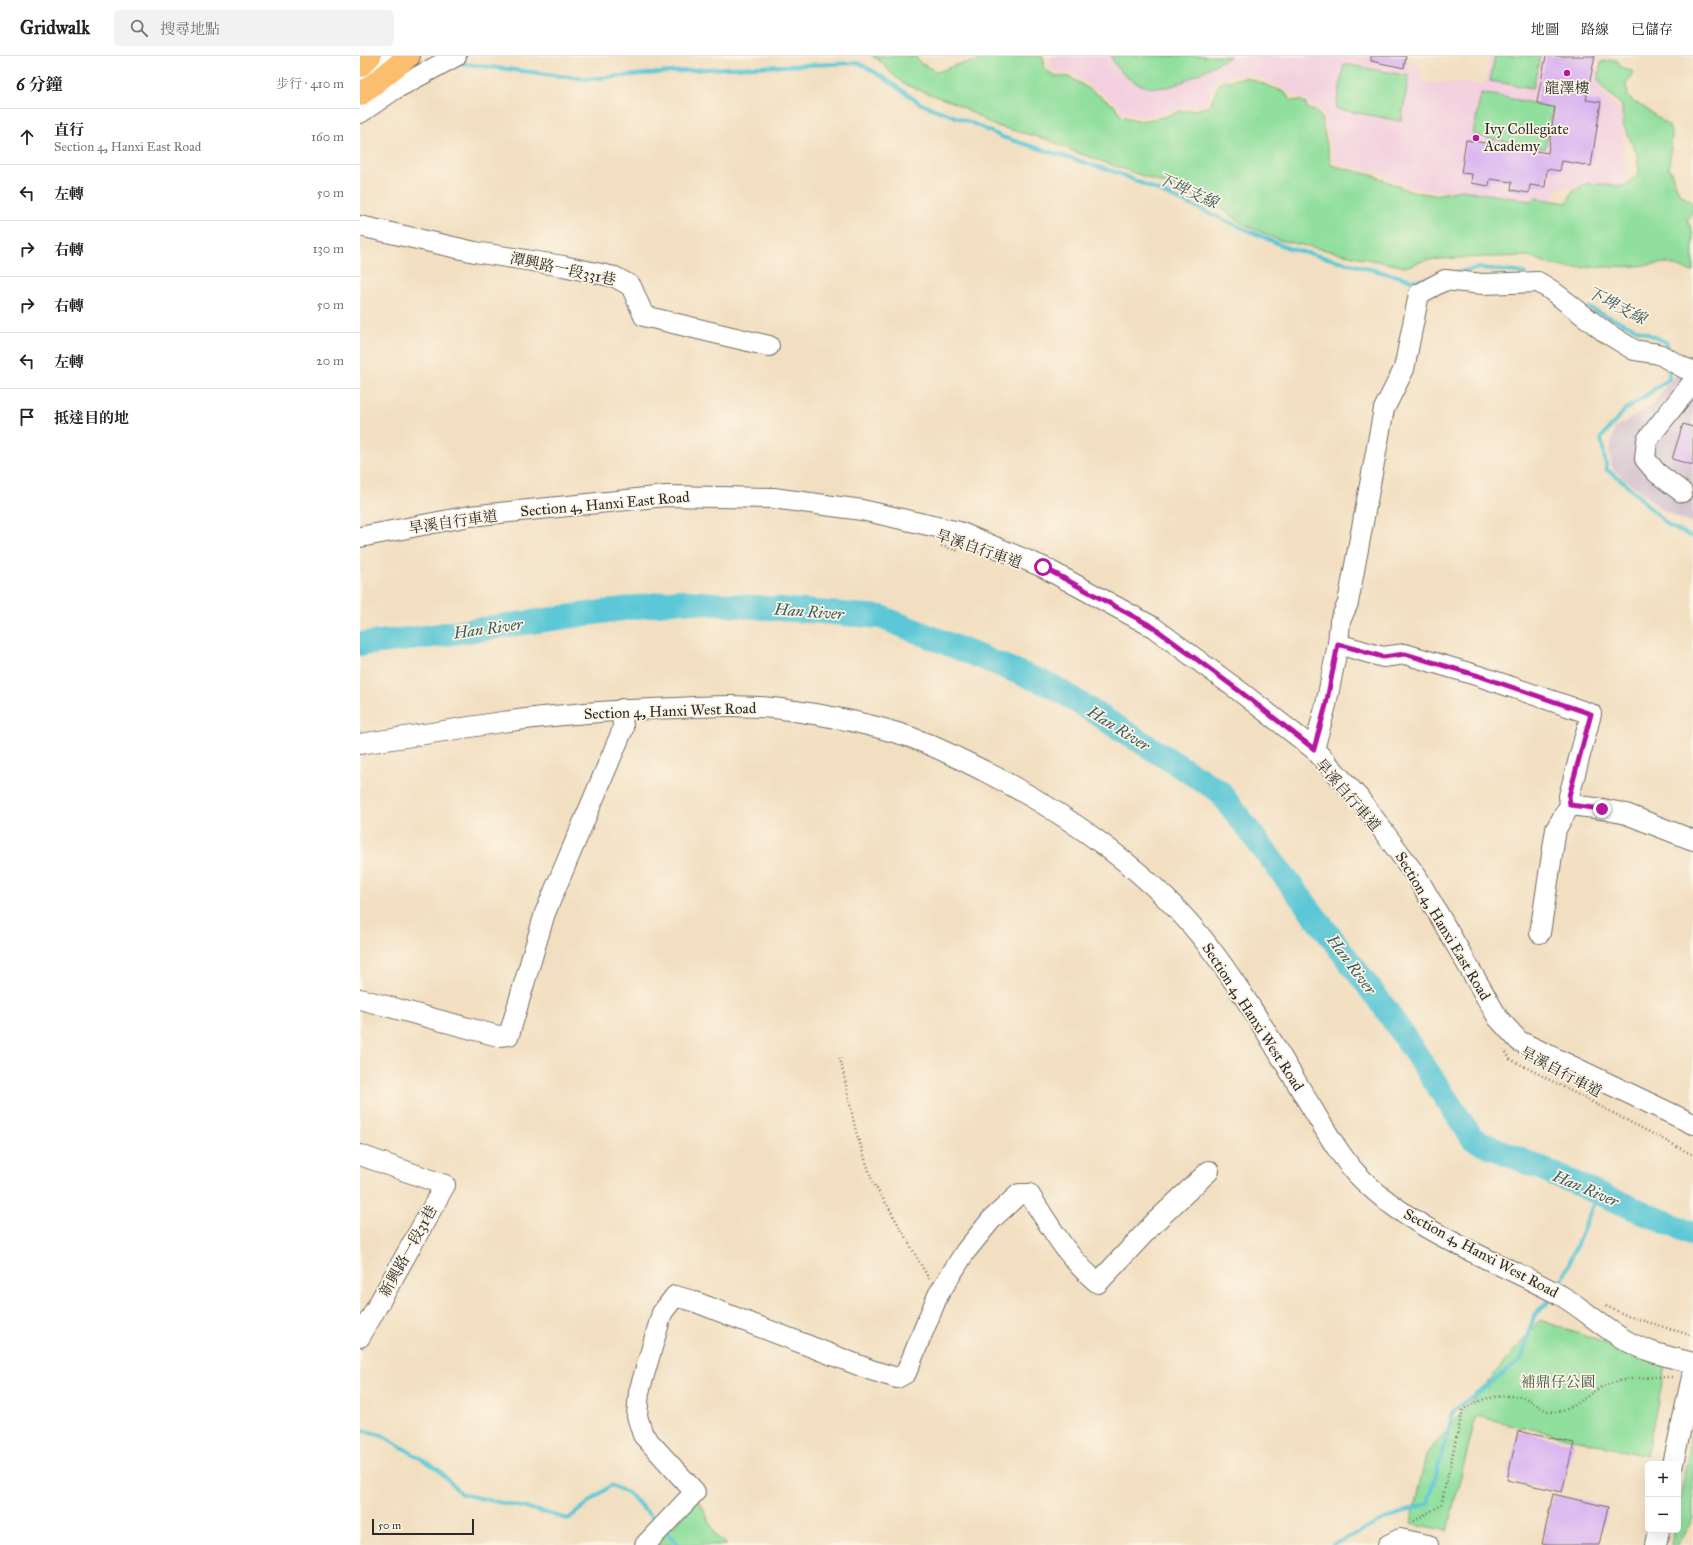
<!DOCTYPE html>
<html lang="zh-TW">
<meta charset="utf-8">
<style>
body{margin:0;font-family:"IM FELL Great Primer","Noto Serif TC",serif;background:#f2f2f2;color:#222}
.controls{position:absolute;right:12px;bottom:12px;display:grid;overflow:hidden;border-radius:6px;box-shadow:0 4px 16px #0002}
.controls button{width:36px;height:36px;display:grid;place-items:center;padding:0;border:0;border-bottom:1px solid #e0e0e0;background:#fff;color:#222;font:20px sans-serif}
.scale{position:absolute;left:12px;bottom:10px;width:102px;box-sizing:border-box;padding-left:4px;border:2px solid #2b2b2b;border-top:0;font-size:11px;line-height:14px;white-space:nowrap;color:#2b2b2b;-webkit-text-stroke:3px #fcf5e5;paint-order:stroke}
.stop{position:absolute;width:12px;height:12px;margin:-9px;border:3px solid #b5179e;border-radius:50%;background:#fff}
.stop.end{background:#b5179e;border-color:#fff;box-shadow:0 1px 4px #0008}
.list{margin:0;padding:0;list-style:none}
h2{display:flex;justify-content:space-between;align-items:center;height:52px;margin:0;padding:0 16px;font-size:17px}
h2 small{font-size:13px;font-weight:400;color:#767676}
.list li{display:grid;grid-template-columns:26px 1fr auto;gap:12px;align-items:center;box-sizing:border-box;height:56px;padding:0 16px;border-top:1px solid #e0e0e0}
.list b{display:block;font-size:15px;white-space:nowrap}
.list p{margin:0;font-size:13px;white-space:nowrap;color:#767676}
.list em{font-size:13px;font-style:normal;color:#767676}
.icon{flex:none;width:22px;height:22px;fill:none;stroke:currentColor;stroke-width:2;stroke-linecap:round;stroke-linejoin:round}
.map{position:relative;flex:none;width:1333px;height:1489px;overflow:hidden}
header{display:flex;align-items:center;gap:24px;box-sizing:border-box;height:56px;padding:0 20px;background:#fff;border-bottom:1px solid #e0e0e0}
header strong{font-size:19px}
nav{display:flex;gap:22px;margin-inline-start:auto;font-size:14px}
.search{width:280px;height:36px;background:#f2f2f2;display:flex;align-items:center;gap:10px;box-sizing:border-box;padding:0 14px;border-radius:6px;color:#767676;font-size:15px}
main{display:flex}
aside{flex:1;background:#fff}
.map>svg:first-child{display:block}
</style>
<header>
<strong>Gridwalk</strong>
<div class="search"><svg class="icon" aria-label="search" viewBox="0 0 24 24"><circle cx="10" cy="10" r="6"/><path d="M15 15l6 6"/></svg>搜尋地點</div>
<nav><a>地圖</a><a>路線</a><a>已儲存</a></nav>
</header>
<main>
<aside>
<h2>6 分鐘<small>步行 · 410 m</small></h2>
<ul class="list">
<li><svg class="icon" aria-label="ahead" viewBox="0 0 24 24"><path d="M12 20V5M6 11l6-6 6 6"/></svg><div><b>直行</b><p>Section 4, Hanxi East Road</p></div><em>160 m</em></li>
<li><svg class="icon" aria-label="left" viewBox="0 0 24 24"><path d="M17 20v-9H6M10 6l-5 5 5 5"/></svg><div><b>左轉</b></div><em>50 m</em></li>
<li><svg class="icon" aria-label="right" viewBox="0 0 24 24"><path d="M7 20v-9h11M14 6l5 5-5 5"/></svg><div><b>右轉</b></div><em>130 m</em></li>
<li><svg class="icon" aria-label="right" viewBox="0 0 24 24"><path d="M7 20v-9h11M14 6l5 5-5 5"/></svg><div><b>右轉</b></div><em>50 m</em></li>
<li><svg class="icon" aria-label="left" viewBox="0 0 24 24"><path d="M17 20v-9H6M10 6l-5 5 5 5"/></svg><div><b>左轉</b></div><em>20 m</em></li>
<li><svg class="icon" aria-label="arrive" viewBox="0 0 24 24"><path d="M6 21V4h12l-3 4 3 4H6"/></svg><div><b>抵達目的地</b></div></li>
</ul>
</aside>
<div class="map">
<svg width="1333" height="1489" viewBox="0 0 1333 1489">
<rect width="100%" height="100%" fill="#fcf5e5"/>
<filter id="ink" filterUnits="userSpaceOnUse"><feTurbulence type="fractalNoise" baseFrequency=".025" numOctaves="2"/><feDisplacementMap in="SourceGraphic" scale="8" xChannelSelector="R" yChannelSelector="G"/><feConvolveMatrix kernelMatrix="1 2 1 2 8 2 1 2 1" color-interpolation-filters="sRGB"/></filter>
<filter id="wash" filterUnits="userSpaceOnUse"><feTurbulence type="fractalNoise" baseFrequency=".012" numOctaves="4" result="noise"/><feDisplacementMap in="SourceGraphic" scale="16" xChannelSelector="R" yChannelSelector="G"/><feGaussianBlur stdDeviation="0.9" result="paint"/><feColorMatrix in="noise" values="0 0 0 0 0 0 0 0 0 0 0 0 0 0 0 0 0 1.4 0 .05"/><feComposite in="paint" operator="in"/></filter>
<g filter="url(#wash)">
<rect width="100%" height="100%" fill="#f2dfc1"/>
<polygon fill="#f3cfdf" points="692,0 1047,0 1046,6 1059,9 1063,26 1125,28 1131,0 1239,0 1235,18 1243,36 1263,57 1263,102 1268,118 1265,132 1198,132 1189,152 1102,139 1090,134 1074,135 1050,131 1016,116 974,106 964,60 957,52 950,51 949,46 940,41 934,41 925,33 887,17 856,24 847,47 835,50 819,52 803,58 781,61 763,57 757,48 711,17 697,16 689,12"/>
<polygon fill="#cfbdce" points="1316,318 1333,324 1333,469 1303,454 1253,413 1249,397 1255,372 1291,350"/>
<g fill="#91df9d" stroke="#5e8564">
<polygon points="512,0 555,0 560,7 578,16 599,8 619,5 630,0 683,0 685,14 696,20 710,21 755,50 761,60 781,65 804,61 820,55 835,54 850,50 859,27 886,21 924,36 932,45 940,44 945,47 948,53 955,55 961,61 971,109 1015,120 1049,135 1074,139 1102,134 1171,145 1175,142 1207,147 1212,136 1227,127 1266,130 1279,116 1277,98 1263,69 1262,50 1242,31 1238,22 1241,6 1251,4 1257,4 1261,11 1274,16 1266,28 1268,40 1273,46 1281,49 1309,70 1312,81 1309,111 1319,137 1333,148 1333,156 1327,164 1333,178 1333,216 1307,207 1276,210 1208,212 1189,208 1169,200 1097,202 1066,204 1045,211 919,184 881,167 867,156 822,134 710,94 689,84 633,69 597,48 546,29 535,21 520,5"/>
<path d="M751,0H871C855,8 822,29 806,31C783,35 760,22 751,0Z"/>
<polygon points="1135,0 1180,0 1173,32 1130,25"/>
<polygon points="984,8 1049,20 1041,65 976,53"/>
<polygon points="1121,37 1193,51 1185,93 1113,79"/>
<polygon points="1180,1264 1306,1309 1286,1400 1116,1360 1087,1475 1051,1467 1066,1399"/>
<polygon points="1333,1373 1333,1463 1317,1489 1311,1489 1314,1474 1318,1474 1318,1452"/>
<polygon points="339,1444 356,1480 367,1489 293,1489"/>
</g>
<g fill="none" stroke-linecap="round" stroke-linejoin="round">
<g stroke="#5cc7d6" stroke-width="4">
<polyline points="98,7 226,23 347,13 499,7 523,21 561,48 612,67 642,81 758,117 928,192 1056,225 1071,222"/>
<polyline points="1097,216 1120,212 1165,217"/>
<polyline points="1229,252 1306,286 1309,295"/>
<polyline points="1309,310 1309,323 1265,354 1241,382 1247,414 1264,426 1309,470 1333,481"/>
<polyline points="1199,1232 1238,1137"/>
<polyline points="0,1374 22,1379 78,1413 101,1438 171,1453 208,1463 251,1429 268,1437 297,1466"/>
<polyline points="305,1474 319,1489"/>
<polyline points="973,1489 1025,1463 1068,1447 1094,1354 1161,1304 1174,1260 1193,1241"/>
</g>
<polyline stroke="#5cc7d6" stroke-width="24" points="0,588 58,582 319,545 521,561 692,630 859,735 1025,952 1113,1083 1333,1178"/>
</g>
<g id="blocks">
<g fill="#d9b2f2">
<polygon points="1011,0 1046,0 1044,12 1011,5"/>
<polygon points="1186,0 1235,0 1226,44 1241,46 1231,110 1202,105 1200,115 1187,113 1185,131 1170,129 1169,137 1151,134 1152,126 1130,123 1129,130 1111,127 1112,118 1101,117 1106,84 1188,97 1195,51 1182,50 1177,46"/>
<polygon points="1323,368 1333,371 1333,409 1312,403"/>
<polygon points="1158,1375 1214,1387 1202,1436 1147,1424"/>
<polygon points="1193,1438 1248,1451 1239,1489 1188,1489 1182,1488"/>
</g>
</g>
</g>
<g filter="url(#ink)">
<use href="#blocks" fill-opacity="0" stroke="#716a60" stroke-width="1"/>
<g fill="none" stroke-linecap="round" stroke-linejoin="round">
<g stroke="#716a60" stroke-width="22">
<g id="minor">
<polyline points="8,22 30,0"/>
<polyline points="0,57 35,33 96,0"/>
<polyline points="0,170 115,196 203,210 255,221 271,230 284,260 409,290"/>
<polyline points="1322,436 1297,417 1285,403 1287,384 1333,326"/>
<polyline points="0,481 110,460 306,440 413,442 502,454 599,476 683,511 793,571 882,637 954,693 999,742 1057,821 1138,962 1159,985 1333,1068"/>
<polyline points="978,588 1023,601 1045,598 1119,620 1231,658 1209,740 1210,749 1196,773 1180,877"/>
<path d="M0,688C47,681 94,673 142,666C200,658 258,654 316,652C356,650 395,648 435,655C472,660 509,668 544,679C572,688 598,702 624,715C707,757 797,820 853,896C888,943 917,994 947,1044C962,1068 977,1096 996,1117C1050,1175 1131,1202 1200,1239C1223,1252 1242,1271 1265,1284C1286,1296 1310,1301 1333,1307"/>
<polyline points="954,693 966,649 978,588 980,565 988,547 1024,353 1044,313 1059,238 1085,224 1123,228 1178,226 1191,234 1245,276 1274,294 1299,298 1324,312 1333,315"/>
<polyline points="1210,749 1243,753 1266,758 1333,784"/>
<polyline points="0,943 138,980 149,979 185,857 263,673 262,653"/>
<polyline points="0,1099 85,1129 0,1281"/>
<polyline points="1313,1408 1333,1316"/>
<path d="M285,1489L335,1436L283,1379L277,1360L279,1336L302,1257L315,1240L333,1245L511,1314L537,1322L546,1317L578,1239L605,1196L631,1164L659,1138H669C691,1171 707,1202 738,1227L795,1166L849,1115"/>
<polyline points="1028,1489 1040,1483 1068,1489"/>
<polyline points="1296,1489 1299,1474"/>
</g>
</g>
<g stroke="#716a60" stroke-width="24">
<g id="highway">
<polyline points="0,10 10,0"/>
<polyline points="0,39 49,0"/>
</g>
</g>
<g stroke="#716a60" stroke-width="2.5" stroke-dasharray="1 3" stroke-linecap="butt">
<polyline points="581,490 599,495"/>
<polyline points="1146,996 1150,1003 1333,1099"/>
<polyline points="480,1002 496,1076 513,1127 529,1152 569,1223"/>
<polyline points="1246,1250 1268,1260 1333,1280"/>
<path d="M1054,1465L1081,1449L1103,1353C1109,1350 1115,1346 1122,1344C1133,1340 1157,1338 1167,1343C1178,1348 1184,1357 1197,1356C1214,1354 1230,1335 1246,1329C1267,1321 1290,1321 1312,1321"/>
</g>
<use href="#minor" stroke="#fff" stroke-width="20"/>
<use href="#highway" stroke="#fbbd6e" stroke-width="22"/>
</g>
</g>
<g fill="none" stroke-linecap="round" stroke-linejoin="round" filter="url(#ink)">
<polyline stroke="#b5179e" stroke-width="5" points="683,511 793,571 882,637 954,693 966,649 978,588 1023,601 1045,598 1119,620 1231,658 1209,740 1210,749 1242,753"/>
</g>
<g fill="#b5179e" stroke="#fcf5e5" stroke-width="1.5">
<circle cx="1207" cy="17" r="4"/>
<circle cx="1116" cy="82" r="4"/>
</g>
<g text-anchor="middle" stroke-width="3.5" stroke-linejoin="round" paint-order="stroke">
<g font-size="15" fill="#2b2b2b" stroke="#fcf5e5">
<text x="1207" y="37">龍澤樓</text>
<text x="1124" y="78" text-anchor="start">Ivy Collegiate<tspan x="1124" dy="17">Academy</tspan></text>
</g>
<g font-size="15" fill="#2b2b2b" stroke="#fcf5e5">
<text transform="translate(203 213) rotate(12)" y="5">潭興路一段331巷</text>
<text transform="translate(245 448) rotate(-5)" y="5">Section 4, Hanxi East Road</text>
<text transform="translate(93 466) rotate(-8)" y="5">旱溪自行車道</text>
<text transform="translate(619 493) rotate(19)" y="5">旱溪自行車道</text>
<text transform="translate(310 655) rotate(-2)" y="5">Section 4, Hanxi West Road</text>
<text transform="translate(988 739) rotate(49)" y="5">旱溪自行車道</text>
<text transform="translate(1083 870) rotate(59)" y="5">Section 4, Hanxi East Road</text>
<text transform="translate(893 961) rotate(57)" y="5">Section 4, Hanxi West Road</text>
<text transform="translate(1201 1016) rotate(28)" y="5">旱溪自行車道</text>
<text transform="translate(48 1195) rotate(-61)" y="5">新興路一段31巷</text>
<text transform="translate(1121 1197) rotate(28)" y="5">Section 4, Hanxi West Road</text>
</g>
<g font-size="15" fill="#445848" stroke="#fcf5e5">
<text x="1198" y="1331">補鼎仔公園</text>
</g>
<g font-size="16" font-style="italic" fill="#3a5a5e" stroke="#fcf5e5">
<text transform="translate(828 134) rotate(24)" y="6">下埤支線</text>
<text transform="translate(1257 249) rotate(27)" y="6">下埤支線</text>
<text transform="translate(449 555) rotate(4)" y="6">Han River</text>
<text transform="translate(128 572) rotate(-8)" y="6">Han River</text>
<text transform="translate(759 672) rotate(32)" y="6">Han River</text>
<text transform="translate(992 908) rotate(53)" y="6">Han River</text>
<text transform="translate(1226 1132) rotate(23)" y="6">Han River</text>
</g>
</g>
</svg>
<div class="controls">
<button>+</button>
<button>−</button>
</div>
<div class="scale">50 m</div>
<div class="stop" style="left:683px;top:511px"></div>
<div class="stop end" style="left:1242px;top:753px"></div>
</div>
</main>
